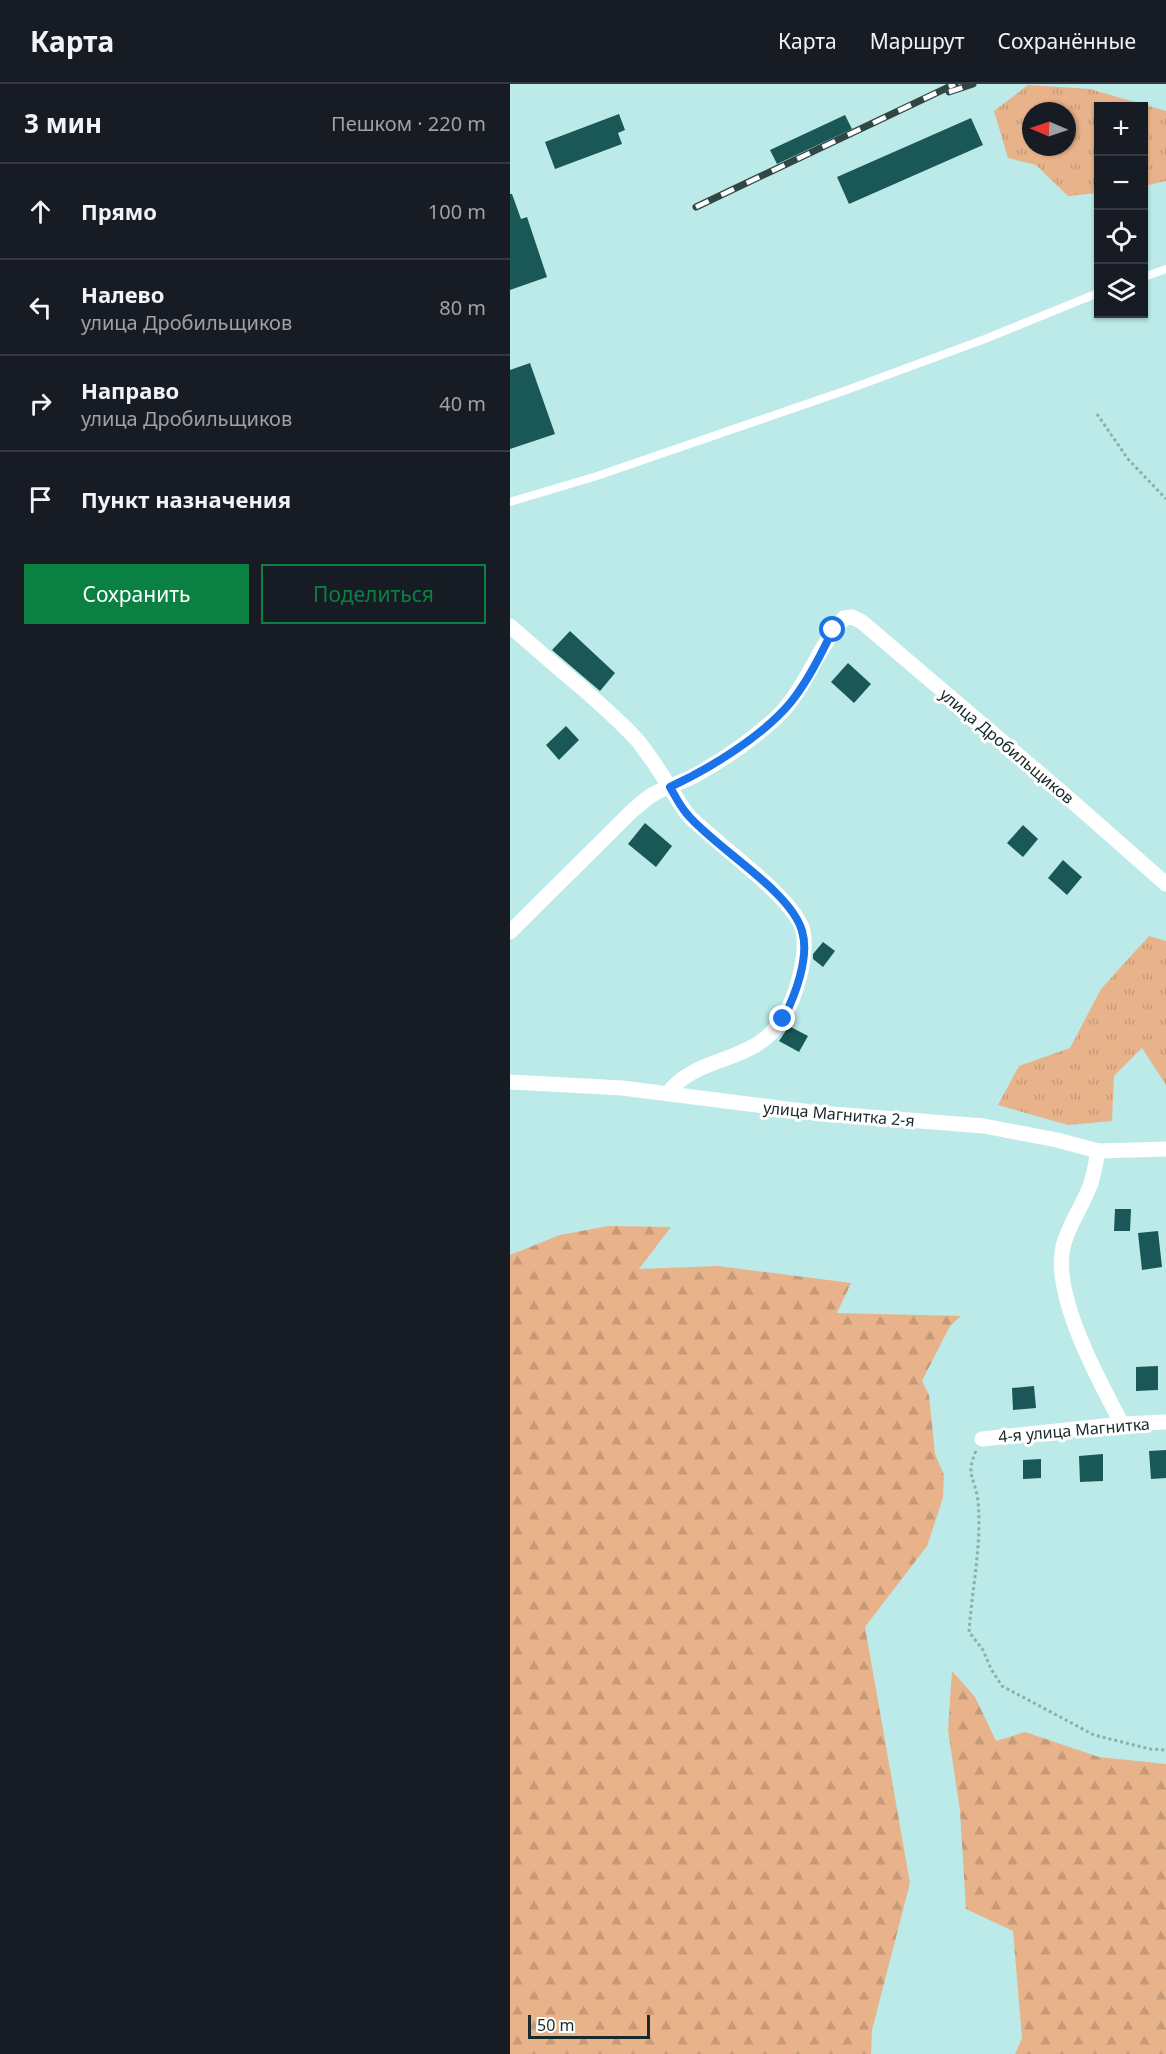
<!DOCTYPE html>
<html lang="ru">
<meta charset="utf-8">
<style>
body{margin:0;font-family:"Noto Sans",sans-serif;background:#20242c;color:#f1f3f6}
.controls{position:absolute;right:18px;top:18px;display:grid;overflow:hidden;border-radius:0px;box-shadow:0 2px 4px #0004}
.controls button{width:54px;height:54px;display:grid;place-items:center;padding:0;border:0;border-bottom:2px solid #363941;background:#171b24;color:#f1f3f6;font:30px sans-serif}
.compass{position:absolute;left:512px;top:18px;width:54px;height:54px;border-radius:50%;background:#171b24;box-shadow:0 2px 4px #0004;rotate:272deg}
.scale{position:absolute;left:18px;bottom:15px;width:122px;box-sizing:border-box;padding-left:6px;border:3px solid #172929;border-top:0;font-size:16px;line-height:21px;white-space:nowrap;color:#172929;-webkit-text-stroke:4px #fff;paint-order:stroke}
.stop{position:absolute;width:18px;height:18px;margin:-14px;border:4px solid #1a73e8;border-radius:50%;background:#fff}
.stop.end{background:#1a73e8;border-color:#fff;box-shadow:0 2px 6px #0008}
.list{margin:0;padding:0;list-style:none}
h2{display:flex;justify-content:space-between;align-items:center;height:78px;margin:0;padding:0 24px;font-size:26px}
h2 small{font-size:20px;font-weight:400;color:#9ea1a6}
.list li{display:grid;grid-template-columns:39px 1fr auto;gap:18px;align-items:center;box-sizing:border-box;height:96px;padding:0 24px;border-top:2px solid #363941}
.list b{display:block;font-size:22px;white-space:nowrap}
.list p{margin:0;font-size:20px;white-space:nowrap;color:#9ea1a6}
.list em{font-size:20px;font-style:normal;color:#9ea1a6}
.actions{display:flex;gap:12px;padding:18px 24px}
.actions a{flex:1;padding:14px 0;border:2px solid #0b8043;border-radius:0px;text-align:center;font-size:21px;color:#0b8043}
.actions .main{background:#0b8043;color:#fff}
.icon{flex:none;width:33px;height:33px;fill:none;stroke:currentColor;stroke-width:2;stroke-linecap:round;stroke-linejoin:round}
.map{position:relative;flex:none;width:656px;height:1970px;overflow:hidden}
header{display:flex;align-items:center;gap:36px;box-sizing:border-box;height:84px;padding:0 30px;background:#171b24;border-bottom:2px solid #363941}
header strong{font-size:28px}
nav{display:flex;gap:33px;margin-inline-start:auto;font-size:21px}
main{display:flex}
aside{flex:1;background:#171b24}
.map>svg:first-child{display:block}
</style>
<header>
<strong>Карта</strong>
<nav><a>Карта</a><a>Маршрут</a><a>Сохранённые</a></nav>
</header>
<main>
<aside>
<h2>3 мин<small>Пешком · 220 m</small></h2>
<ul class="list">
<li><svg class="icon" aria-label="ahead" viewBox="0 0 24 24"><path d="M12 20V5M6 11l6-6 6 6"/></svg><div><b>Прямо</b></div><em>100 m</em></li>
<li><svg class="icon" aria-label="left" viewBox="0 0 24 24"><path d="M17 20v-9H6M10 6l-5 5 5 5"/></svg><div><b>Налево</b><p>улица Дробильщиков</p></div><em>80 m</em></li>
<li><svg class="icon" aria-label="right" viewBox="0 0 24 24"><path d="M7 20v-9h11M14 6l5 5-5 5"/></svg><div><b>Направо</b><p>улица Дробильщиков</p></div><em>40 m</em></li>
<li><svg class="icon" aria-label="arrive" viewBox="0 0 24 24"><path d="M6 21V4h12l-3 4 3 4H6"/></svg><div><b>Пункт назначения</b></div></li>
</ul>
<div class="actions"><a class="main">Сохранить</a><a>Поделиться</a></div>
</aside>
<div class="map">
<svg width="656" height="1970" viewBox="0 0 656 1970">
<defs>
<pattern id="grass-tufts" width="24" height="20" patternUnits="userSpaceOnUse" patternTransform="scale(1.5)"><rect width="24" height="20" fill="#e8b38b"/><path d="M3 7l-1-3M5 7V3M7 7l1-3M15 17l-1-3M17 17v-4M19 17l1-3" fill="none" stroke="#c69a78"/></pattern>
<pattern id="forest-firs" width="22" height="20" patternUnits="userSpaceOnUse" patternTransform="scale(1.5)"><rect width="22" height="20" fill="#e8b38b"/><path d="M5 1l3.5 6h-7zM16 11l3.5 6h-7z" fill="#c69a78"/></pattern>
</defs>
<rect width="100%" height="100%" fill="#bbeae8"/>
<g fill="url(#grass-tufts)" fill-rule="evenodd">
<path d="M518,1L580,5L656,27V97L634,102V22H588V109L558,112L526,81L498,74L484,27ZM521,27H557V63H521Z"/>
<polygon points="639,852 656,857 656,1001 632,964 604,992 602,1037 558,1041 488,1021 509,982 560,964 591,905"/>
</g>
<g fill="url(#forest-firs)">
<polygon points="98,1142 161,1143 129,1185 208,1182 341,1199 327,1229 451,1232 440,1242 412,1297 419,1311 425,1370 434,1391 433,1414 417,1462 355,1543 400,1799 362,1946 361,1970 0,1970 0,1171 50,1151"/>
<polygon points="442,1587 465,1613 486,1657 515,1648 589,1673 656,1680 656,1970 505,1970 512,1954 503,1847 456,1825 450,1727 438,1646"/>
</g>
<g fill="#195857">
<polygon points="109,30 115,46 108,49 112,60 45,85 35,58"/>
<polygon points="335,31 342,45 267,80 260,66"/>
<polygon points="461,34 473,61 339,120 327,93"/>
<polygon points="0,110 2,110 11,135 17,133 37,193 0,206"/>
<polygon points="20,279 45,350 0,365 0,286"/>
<polygon points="60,547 105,589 90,607 42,566"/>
<polygon points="338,579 361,600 344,619 321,598"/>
<polygon points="56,642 69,656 49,676 36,661"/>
<polygon points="135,739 162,762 146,783 118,760"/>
<polygon points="513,741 528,755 513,773 497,759"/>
<polygon points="553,776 572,793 557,811 538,794"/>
<polygon points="313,858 325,867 313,883 303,875 303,870"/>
<polygon points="279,942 298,952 289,968 269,957"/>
<polygon points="605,1125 621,1125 620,1147 604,1147"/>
<polygon points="648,1147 652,1183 632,1186 628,1149"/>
<polygon points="648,1282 648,1306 626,1307 626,1283"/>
<polygon points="524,1302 526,1324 503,1326 502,1304"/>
<polygon points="656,1366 656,1394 641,1395 639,1367"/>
<polygon points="593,1370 593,1397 570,1398 569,1372"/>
<polygon points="531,1375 531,1394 513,1395 513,1376"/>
</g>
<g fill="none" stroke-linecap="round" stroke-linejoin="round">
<g stroke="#89b0ae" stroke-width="3" stroke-dasharray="3 3" stroke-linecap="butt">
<polyline points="587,330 618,375 656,415"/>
<path d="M466,1367C455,1392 465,1393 468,1417C472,1461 462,1504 459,1548L473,1566L481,1585L492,1602L584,1651L640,1665L656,1666"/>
</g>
<g stroke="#fff" stroke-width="8">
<polyline points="634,193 656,185"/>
<polyline points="0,418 87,392 334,307 475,255 588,209"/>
</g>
<g stroke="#fff" stroke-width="15">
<path d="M0,542C24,563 48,584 72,604C91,621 111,638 128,657C139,671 149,686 159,702C166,712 171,723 179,732C205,759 285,814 293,847C298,872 286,913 273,934C245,981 187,970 158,1009"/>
<path d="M0,848L124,725C130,721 135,715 142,711C155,703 170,699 184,692C213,676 242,656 267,633C296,605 307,564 334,534L342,533L352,538L555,711L656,800"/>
<polyline points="0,998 112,1004 309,1029 474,1042 547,1056 588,1067 656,1065"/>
<path d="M588,1067C586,1078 584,1089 581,1099C574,1120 558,1141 553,1163C542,1211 589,1297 612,1340"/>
<polyline points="472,1355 612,1340 656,1338"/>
</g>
<g stroke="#304746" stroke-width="7">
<g id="rail">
<polyline points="439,8 463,0"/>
<polyline points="186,123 445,0"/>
</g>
</g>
<use href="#rail" stroke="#fff" stroke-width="4.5" stroke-dasharray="14" stroke-linecap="butt"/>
</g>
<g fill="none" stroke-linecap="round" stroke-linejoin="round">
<path stroke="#1a73e8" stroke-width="8" d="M273,935C285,912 300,873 292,847C281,807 204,763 177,730C170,722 165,712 160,703C199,685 253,652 281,618C298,597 311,570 323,546"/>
</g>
<g text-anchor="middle" stroke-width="6" stroke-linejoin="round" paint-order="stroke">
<g font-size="16" fill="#172929" stroke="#fff">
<text transform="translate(497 662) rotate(40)" y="6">улица Дробильщиков</text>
<text transform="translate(329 1030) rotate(5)" y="6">улица Магнитка 2-я</text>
<text transform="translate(564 1346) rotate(-5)" y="6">4-я улица Магнитка</text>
</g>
</g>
</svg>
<div class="controls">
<button>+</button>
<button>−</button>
<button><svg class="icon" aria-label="locate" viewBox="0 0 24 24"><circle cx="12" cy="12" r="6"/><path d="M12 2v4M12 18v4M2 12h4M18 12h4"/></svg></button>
<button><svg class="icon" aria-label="layers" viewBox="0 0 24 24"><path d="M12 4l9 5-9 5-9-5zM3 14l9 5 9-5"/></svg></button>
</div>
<svg class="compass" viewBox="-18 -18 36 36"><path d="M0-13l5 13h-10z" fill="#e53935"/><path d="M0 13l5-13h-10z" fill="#9ea1a6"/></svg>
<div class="scale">50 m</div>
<div class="stop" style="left:323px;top:546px"></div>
<div class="stop end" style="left:273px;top:935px"></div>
</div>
</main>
